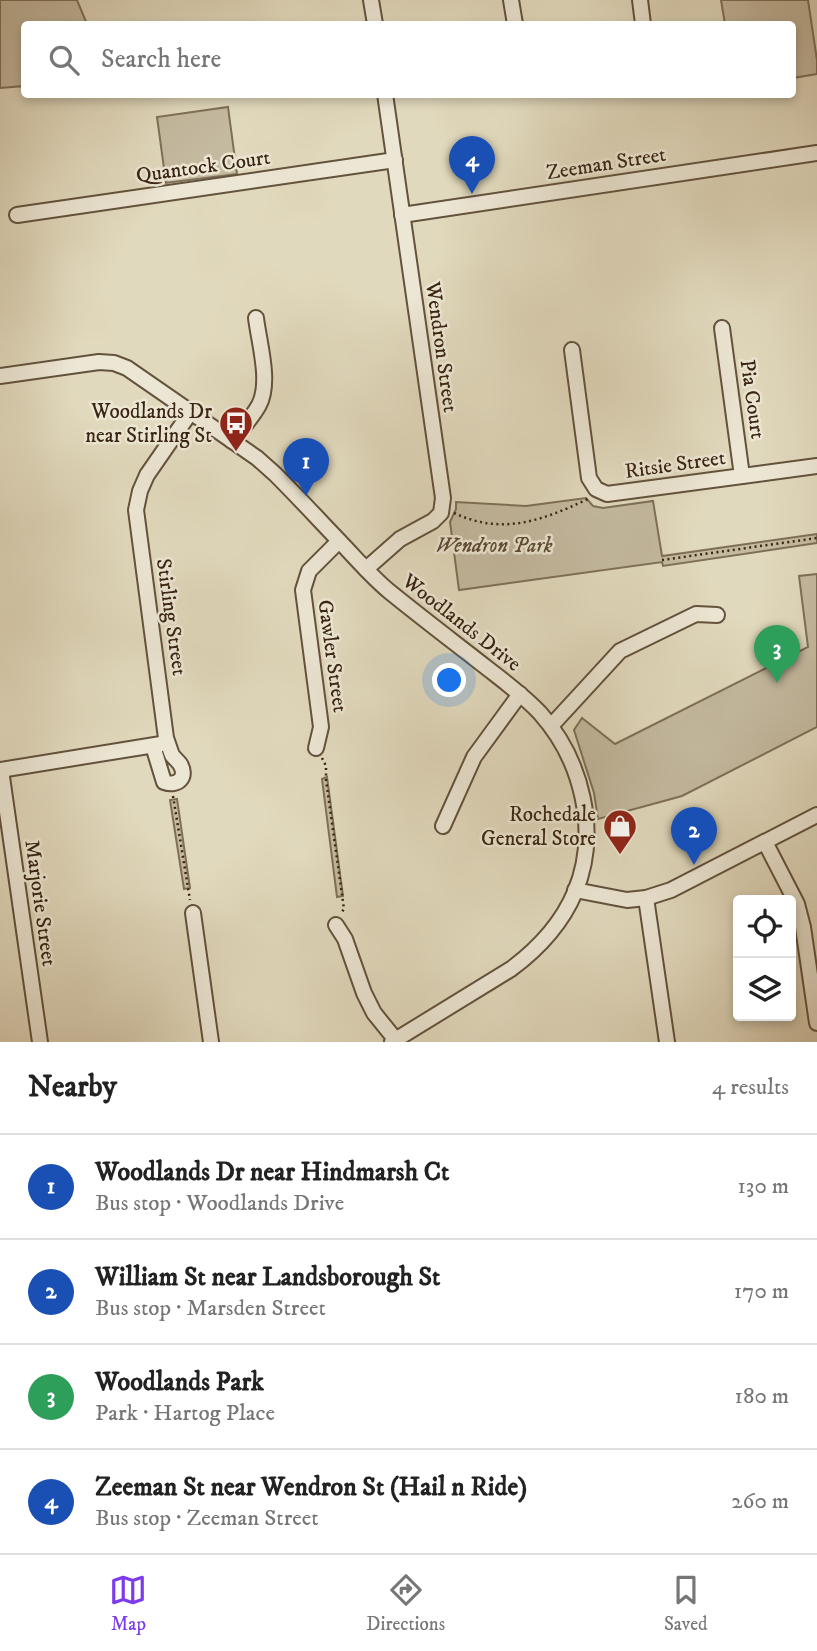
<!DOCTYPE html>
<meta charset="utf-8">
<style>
body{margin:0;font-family:"IM FELL DW Pica",serif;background:#f6f6f6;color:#222}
.controls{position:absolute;right:21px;bottom:21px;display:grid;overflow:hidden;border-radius:7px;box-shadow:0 4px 10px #0003}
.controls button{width:63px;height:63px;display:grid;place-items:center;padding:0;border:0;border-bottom:2px solid #e0e0e0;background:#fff;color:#222;font:35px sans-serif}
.you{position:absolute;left:450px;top:681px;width:24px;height:24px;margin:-18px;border:5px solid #fff;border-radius:50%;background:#1a73e8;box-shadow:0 0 0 10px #1a73e833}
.badge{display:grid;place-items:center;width:46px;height:46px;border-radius:50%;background:#7c3aed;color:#fff;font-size:23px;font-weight:700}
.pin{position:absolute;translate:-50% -58px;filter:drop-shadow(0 2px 4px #0008)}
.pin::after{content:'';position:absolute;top:37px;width:24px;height:21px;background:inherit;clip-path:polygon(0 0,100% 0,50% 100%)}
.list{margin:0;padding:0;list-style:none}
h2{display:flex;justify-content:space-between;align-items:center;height:91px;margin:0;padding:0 28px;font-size:30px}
h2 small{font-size:23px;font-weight:400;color:#767676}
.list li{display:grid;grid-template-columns:46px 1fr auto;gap:21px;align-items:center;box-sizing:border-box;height:105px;padding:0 28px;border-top:2px solid #e0e0e0}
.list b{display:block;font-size:26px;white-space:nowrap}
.list p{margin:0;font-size:23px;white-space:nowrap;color:#767676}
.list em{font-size:23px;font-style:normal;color:#767676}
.icon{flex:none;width:38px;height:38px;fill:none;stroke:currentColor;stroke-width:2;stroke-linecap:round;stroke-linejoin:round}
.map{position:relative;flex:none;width:817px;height:1042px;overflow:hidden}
.search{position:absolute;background:#fff;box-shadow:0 4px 10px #0003;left:21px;right:21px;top:21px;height:77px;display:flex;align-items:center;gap:18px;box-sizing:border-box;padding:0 24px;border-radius:7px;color:#767676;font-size:26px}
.sheet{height:511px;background:#fff}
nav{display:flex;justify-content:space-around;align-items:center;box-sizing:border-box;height:98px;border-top:2px solid #e0e0e0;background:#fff;font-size:19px;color:#767676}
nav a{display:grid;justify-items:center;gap:4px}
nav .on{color:#7c3aed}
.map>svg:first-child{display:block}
</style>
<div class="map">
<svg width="817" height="1042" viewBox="0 0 817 1042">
<rect width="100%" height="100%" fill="#e1d9bd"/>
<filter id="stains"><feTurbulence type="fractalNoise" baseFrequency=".00286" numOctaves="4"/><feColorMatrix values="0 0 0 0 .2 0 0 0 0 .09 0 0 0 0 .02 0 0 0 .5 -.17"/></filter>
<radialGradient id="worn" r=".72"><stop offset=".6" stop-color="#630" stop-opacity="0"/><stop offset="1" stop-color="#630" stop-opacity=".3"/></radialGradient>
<g fill="#c4baa0" stroke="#7e7058" stroke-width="2">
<polygon points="0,0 77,0 87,24 24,24 24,86 0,88"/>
<polygon points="721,0 808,0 817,60 817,74 793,78 792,24 725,24"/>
<polygon points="228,107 237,174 166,183 157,117"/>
<polygon points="586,498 593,506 603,508 653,501 662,556 817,534 817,543 663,566 662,562 459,590 450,522 456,509 456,502 526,506"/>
<polygon points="817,574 817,727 682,796 598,819 594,793 574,730 582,718 615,744 808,647 799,576"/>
<polygon points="327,777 343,896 337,897 322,779"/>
<polygon points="177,799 190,888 184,889 170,800"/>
</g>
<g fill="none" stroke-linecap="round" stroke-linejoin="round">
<g stroke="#63523c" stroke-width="18">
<g id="minor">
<polyline points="371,0 375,24"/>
<polyline points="511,0 515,24"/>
<polyline points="640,0 643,24"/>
<polyline points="17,215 395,160"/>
<polyline points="402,215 817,153"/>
<polyline points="722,328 742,476"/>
<polyline points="572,350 589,478 596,489 607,494 817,466"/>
<path d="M0,376L99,362L114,363L127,368L257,458L275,474C299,498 322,523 345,547C360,563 374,579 390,592C422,618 455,643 487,668C505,682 524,696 540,713C582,760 600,832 575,892C562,923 538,949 511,969L392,1042"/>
<path d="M232,441C241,429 252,418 259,405C271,382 259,343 256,318"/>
<polyline points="366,569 400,539 433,521 441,513 443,498 385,94"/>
<polyline points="551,726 620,651 696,614 717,615"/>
<path d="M153,746L164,782C178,787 188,777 180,764C178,761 174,758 172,755C170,750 168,743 166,738L136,510L140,491L147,475L190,413"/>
<polyline points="316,748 321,727 303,590 309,571 339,541"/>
<polyline points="0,770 161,744"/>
<polyline points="1,770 40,1042"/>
<polyline points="443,826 474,757 520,694"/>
<polyline points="765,842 797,904 803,927 817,1023"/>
<polyline points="575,890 627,900 646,898 671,890 817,815"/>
<polyline points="646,898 667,1042"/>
<polyline points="193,913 211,1042"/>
<polyline points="336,925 345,939 364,993 374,1013 395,1039"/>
</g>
</g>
<g stroke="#392511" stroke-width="2.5" stroke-dasharray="2 3.5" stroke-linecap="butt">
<path d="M454,513C503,536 543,520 588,499"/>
<polyline points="662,560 817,538"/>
<polyline points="322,758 326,766 326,780 344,909 341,913"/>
<polyline points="173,796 190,900"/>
</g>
<use href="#minor" stroke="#ece6d4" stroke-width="14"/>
</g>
<defs>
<g id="bus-pin" transform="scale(1.75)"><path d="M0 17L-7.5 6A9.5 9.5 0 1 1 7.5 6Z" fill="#8f2418" stroke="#ece6d4"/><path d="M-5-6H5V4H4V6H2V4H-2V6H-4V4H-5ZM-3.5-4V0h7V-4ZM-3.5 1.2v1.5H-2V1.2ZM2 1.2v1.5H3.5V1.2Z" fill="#fff"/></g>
<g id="shop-pin" transform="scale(1.75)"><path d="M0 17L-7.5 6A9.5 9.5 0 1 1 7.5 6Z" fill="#8f2418" stroke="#ece6d4"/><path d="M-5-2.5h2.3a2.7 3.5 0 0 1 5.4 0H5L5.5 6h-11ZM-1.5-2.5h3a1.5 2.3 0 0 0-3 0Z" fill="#fff"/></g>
</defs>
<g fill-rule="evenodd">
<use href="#bus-pin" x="236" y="423"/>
<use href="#shop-pin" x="620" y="826"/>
</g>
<g text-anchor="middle" stroke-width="5" stroke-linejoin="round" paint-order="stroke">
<g font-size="21" fill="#392511" stroke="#ece6d4">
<text transform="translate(606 163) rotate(-9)" y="7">Zeeman Street</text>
<text transform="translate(203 166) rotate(-8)" y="7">Quantock Court</text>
<text transform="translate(442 347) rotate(82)" y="7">Wendron Street</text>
<text transform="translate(753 399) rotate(82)" y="7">Pia Court</text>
<text transform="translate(675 464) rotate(-8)" y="7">Ritsie Street</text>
<text transform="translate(172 617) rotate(82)" y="7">Stirling Street</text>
<text transform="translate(462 622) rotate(38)" y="7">Woodlands Drive</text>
<text transform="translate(333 656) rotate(82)" y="7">Gawler Street</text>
<text transform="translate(41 903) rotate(82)" y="7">Marjorie Street</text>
</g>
<g font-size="21" fill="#392511" stroke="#ece6d4" text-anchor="end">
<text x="212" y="418">Woodlands Dr<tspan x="212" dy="24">near Stirling St</tspan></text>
<text x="596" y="821">Rochedale<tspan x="596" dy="24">General Store</tspan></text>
</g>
<g font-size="21" font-style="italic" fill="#5c4a35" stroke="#ece6d4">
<text x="494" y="552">Wendron Park</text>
</g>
</g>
<rect width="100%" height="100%" filter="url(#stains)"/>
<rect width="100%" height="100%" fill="url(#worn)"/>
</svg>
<div class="controls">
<button><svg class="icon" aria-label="locate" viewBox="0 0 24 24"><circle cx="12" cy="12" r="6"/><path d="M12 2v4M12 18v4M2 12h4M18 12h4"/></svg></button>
<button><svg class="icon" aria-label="layers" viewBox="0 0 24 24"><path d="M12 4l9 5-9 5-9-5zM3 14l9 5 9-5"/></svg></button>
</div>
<div class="you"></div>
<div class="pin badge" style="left:306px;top:496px;background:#1a4fb4">1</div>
<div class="pin badge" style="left:694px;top:865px;background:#1a4fb4">2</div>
<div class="pin badge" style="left:777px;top:683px;background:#2e9e5b">3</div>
<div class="pin badge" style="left:472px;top:194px;background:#1a4fb4">4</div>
<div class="search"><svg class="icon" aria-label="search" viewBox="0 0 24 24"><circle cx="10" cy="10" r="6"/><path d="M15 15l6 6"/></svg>Search here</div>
</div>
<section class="sheet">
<h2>Nearby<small>4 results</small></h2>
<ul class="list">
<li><span class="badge" style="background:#1a4fb4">1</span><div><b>Woodlands Dr near Hindmarsh Ct</b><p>Bus stop · Woodlands Drive</p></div><em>130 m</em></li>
<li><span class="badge" style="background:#1a4fb4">2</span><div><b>William St near Landsborough St</b><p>Bus stop · Marsden Street</p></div><em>170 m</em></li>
<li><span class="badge" style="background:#2e9e5b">3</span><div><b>Woodlands Park</b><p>Park · Hartog Place</p></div><em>180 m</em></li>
<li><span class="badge" style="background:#1a4fb4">4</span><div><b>Zeeman St near Wendron St (Hail n Ride)</b><p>Bus stop · Zeeman Street</p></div><em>260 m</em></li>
</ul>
</section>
<nav>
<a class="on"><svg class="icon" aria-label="map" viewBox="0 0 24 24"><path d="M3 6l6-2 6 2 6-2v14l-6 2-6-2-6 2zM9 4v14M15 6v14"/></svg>Map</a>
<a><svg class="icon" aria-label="directions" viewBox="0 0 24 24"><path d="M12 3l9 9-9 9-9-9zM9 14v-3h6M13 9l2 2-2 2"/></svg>Directions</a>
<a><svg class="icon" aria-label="saved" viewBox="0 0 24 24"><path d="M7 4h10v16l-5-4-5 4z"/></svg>Saved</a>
</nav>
